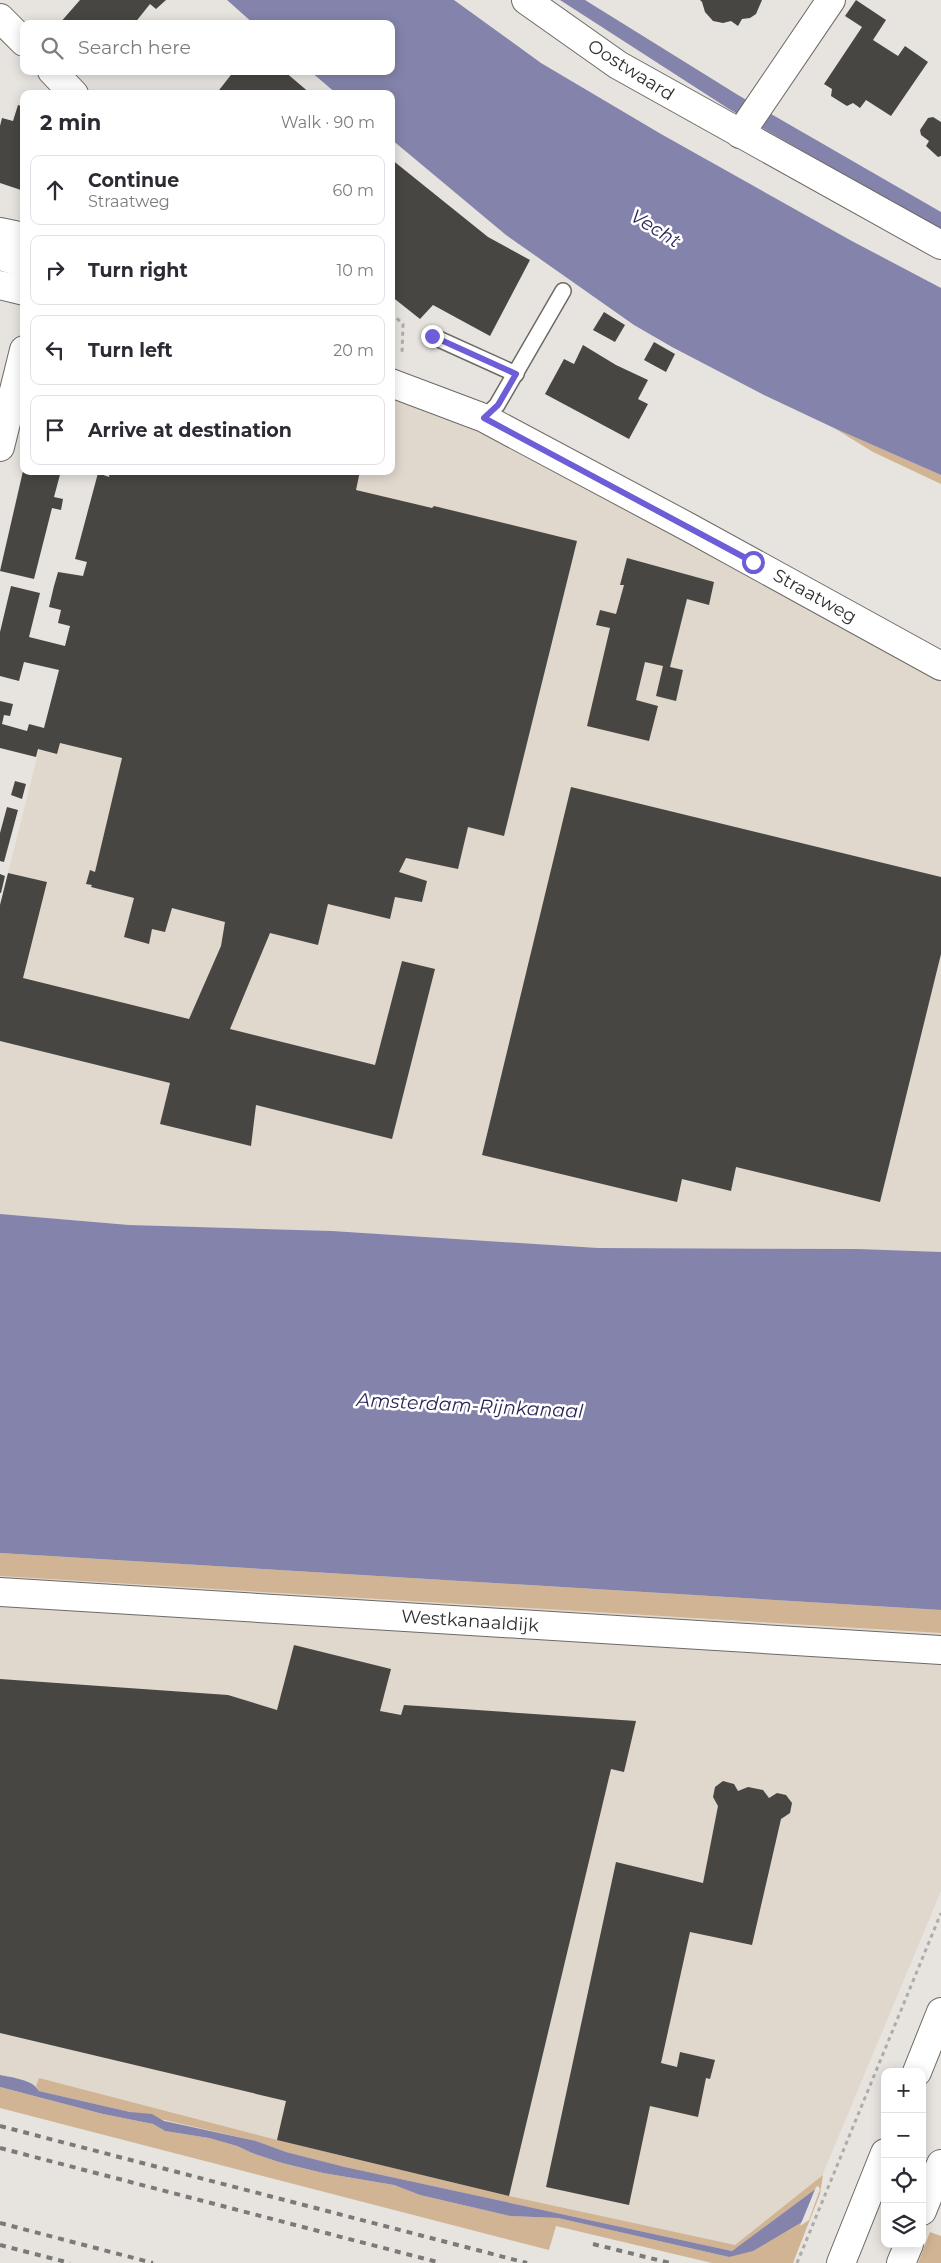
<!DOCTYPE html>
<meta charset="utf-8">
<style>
body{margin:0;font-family:Montserrat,sans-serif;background:#f7f7f7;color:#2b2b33}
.controls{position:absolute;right:15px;bottom:15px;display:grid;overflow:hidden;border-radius:10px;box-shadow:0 2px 12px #0003}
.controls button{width:45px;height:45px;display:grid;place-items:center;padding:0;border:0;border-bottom:1px solid #e1e1e2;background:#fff;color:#2b2b33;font:25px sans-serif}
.stop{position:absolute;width:15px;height:15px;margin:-11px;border:4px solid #6d5dd7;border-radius:50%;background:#fff}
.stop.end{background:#6d5dd7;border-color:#fff;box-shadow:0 1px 5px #0008}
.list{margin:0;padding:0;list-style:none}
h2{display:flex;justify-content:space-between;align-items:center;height:65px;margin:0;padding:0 20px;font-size:21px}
h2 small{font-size:16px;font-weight:400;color:#7c7c81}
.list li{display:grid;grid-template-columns:32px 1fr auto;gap:15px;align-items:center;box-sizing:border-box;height:70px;margin:0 10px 10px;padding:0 10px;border:1px solid #e1e1e2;border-radius:10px}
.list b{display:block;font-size:19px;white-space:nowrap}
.list p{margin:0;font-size:16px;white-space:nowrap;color:#7c7c81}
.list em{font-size:16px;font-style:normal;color:#7c7c81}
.icon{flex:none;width:28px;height:28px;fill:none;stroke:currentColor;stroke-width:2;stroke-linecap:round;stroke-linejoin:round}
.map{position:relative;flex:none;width:941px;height:2263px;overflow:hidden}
.search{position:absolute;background:#fff;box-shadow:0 2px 12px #0003;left:20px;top:20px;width:375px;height:55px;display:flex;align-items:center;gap:12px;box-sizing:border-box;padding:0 18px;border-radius:10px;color:#7c7c81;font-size:19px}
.panel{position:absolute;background:#fff;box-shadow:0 2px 12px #0003;left:20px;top:90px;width:375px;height:385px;border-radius:10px}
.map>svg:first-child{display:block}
</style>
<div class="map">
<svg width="941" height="2263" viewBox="0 0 941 2263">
<rect width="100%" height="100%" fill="#e7e4e0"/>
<g fill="#e0d7cd">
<polygon points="391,388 941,658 941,1252 858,1249 598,1248 332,1231 129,1225 0,1214 0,905 109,471 391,471"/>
<polygon points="0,1576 941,1633 941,1891 817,2188 732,2251 345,2167 66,2096 39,2091 28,2081 0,2075"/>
</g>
<g fill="#d1b493">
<polygon points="834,428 941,475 941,484 873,452"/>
<polygon points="0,1553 941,1610 941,1633 0,1576"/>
<polygon points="39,2078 277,2140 509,2196 735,2245 823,2175 820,2194 793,2263 712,2263 556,2226 549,2250 0,2108 0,2087 103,2114 153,2124 165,2131 209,2138 237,2146 252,2153 282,2163 323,2173 394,2185 420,2195 510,2216 558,2218 729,2257 816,2189 732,2251 345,2167 286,2152 256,2141 39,2091 36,2086"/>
<polygon points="930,2232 941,2236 941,2263 918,2263"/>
</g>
<g fill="#8483ab">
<polygon points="227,0 454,0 541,63 661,134 850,240 941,288 941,475 834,428 764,395 672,347 634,325 506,235 391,139 391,94 337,94 310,71 391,71 391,24 254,24"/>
<polygon points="560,0 585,0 738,95 941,212 941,230 729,109"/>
<polygon points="0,1214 129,1225 332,1231 598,1248 858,1249 941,1252 941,1610 0,1553"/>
<path d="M0,2075C13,2078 32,2079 39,2091L130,2112L152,2114L164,2121L256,2141L286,2152L345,2167L732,2251L817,2188L807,2219L753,2251L729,2257L558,2218L510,2216L420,2195L394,2185L323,2173L282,2163L252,2153L237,2146L209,2138L165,2131L153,2124L103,2114L0,2087Z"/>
</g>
<polygon fill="#e7e4e0" points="818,2186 820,2189 809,2220 800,2226 816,2187"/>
<g fill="#484643">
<polygon points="80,0 166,0 156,9 150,4 134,24 59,24"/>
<polygon points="700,0 762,0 756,14 750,18 742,19 738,26 731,21 723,23 713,21 705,12 702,2"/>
<polygon points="856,0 886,20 873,40 898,56 905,46 928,62 891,116 866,100 860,108 853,103 847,106 831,96 832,89 824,84 862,27 845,16"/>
<polygon points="234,71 284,71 311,94 216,94"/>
<polygon points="18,105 24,107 24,191 0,183 0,126 2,118 13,121"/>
<polygon points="933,117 941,122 941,156 938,157 926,146 929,141 921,135 920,130 928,118"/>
<polygon points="391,159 488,237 530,260 490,336 433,305 420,319 391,296"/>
<polygon points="604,312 625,325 615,342 593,330"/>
<polygon points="654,342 675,354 666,372 644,360"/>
<polygon points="583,345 616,365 648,380 638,399 648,404 629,439 545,394 564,359 574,364"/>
<polygon points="23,471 61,471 54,497 63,499 61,510 52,508 34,579 0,571"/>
<polygon points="110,471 360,471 356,490 432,508 434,506 577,541 504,836 468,827 458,869 406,858 399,872 427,881 422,902 395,897 390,919 328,904 318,945 270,933 230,1029 375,1065 402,961 435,969 392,1139 256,1105 251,1146 160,1124 170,1083 0,1041 0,905 8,873 47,882 23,978 189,1019 221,946 225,922 172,908 165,932 152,929 149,944 124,937 134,898 91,887 92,885 86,884 90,870 95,872 122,758 60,743 57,754 38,749 36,757 0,748 0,701 13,704 10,716 4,715 2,724 27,731 29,724 44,728 59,670 24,662 19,681 0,676 0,632 11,586 40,593 29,637 65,646 70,626 58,623 61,610 49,607 54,586 58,572 83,576 87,562 75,559 98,473 109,477"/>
<polygon points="627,558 714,582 709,605 687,599 670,667 683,670 676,701 656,696 663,666 645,662 636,700 658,706 649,741 587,726 610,628 596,625 600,610 616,614 624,585 620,585"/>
<polygon points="15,781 26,784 22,799 11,795"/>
<polygon points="571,787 941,877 941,954 880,1202 736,1167 731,1191 682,1179 677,1202 482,1155"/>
<polygon points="7,807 18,810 4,862 0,861 0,833"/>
<polygon points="0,874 5,876 1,893 0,893"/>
<polygon points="294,1645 391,1669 380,1711 401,1715 404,1705 636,1721 624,1772 611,1769 509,2196 277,2140 286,2101 0,2033 0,1679 228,1695 277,1710"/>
<polygon points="723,1781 734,1784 738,1791 748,1787 763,1790 769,1798 777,1793 786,1795 792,1803 790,1813 781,1819 752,1945 690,1932 661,2063 677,2067 680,2052 715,2060 710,2079 706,2078 698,2117 650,2106 629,2205 546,2187 616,1862 703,1883 718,1806 713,1797 715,1787"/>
</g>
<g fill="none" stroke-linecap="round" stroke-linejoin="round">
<g stroke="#6d6a66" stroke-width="18">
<g id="lane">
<polyline points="432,336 516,374"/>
<polyline points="484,418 497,405 563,291"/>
</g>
</g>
<g stroke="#6d6a66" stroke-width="30">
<g id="street">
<polyline points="526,0 618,65 941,245"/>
<polyline points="0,18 24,42"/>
<polyline points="52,71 74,94"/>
<polyline points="740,134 831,0"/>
<polyline points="0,285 24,291"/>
<polyline points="0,447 24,350"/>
<polyline points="0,1592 941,1650"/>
</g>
</g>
<g stroke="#6d6a66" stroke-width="30">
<g id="secondary">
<polyline points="0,232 24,237"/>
<polyline points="0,256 24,263"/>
<polyline points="391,383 484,418 690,528 941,666"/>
</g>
</g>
<g stroke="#6d6a66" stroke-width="30">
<g id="primary">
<polyline points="917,2072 941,2012"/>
<polyline points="922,2211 941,2164"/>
<polyline points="841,2263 885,2153"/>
<polyline points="901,2263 909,2244"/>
</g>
</g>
<g stroke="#aeaba8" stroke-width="3" stroke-dasharray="4 4" stroke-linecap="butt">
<polyline points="391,313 403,324 402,354"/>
<polyline points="797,2263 941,1913"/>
</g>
<use href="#lane" stroke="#fff" stroke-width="15"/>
<use href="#street" stroke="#fff" stroke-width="28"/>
<use href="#secondary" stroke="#fff" stroke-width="28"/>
<use href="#primary" stroke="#fff" stroke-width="28"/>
<g stroke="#7b7a77" stroke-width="4" stroke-dasharray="6 6" stroke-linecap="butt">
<polyline points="0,2126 527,2263"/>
<polyline points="0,2148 441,2263"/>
<polyline points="0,2223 153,2263"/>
<polyline points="593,2244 670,2263"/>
<polyline points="0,2245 70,2263"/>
</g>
</g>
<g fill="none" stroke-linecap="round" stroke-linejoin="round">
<polyline stroke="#6d5dd7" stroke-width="6" points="432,336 516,374 498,405 484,418 753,562"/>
</g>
<g text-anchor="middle" stroke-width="5" stroke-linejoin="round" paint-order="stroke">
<g font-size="18" fill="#302f2e" stroke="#fff">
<text transform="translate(631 70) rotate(32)" y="6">Oostwaard</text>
<text transform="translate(815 596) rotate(29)" y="6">Straatweg</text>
<text transform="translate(470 1621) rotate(4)" y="6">Westkanaaldijk</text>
</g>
<g font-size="19" font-style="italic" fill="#2b2559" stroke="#fff">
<text transform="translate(656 228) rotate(32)" y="7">Vecht</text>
<text transform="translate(470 1405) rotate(3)" y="7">Amsterdam-Rijnkanaal</text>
</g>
</g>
</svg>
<div class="controls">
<button>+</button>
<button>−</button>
<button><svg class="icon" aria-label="locate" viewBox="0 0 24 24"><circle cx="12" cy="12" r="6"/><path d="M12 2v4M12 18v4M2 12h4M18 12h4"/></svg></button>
<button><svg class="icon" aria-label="layers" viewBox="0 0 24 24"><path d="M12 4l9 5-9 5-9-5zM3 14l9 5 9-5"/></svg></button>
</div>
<div class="stop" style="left:753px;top:562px"></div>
<div class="stop end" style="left:432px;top:336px"></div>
<div class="search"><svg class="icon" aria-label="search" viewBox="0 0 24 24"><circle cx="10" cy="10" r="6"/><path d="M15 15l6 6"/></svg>Search here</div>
<section class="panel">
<h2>2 min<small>Walk · 90 m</small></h2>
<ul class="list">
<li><svg class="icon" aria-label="ahead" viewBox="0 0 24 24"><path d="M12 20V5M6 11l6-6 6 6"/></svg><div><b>Continue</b><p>Straatweg</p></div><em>60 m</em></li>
<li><svg class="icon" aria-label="right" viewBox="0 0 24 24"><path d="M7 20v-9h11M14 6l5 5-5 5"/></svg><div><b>Turn right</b></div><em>10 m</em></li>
<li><svg class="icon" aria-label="left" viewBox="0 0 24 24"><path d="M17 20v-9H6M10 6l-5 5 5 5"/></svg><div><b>Turn left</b></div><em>20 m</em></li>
<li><svg class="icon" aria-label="arrive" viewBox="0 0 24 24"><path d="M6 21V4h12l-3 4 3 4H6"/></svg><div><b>Arrive at destination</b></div></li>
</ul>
</section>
</div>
